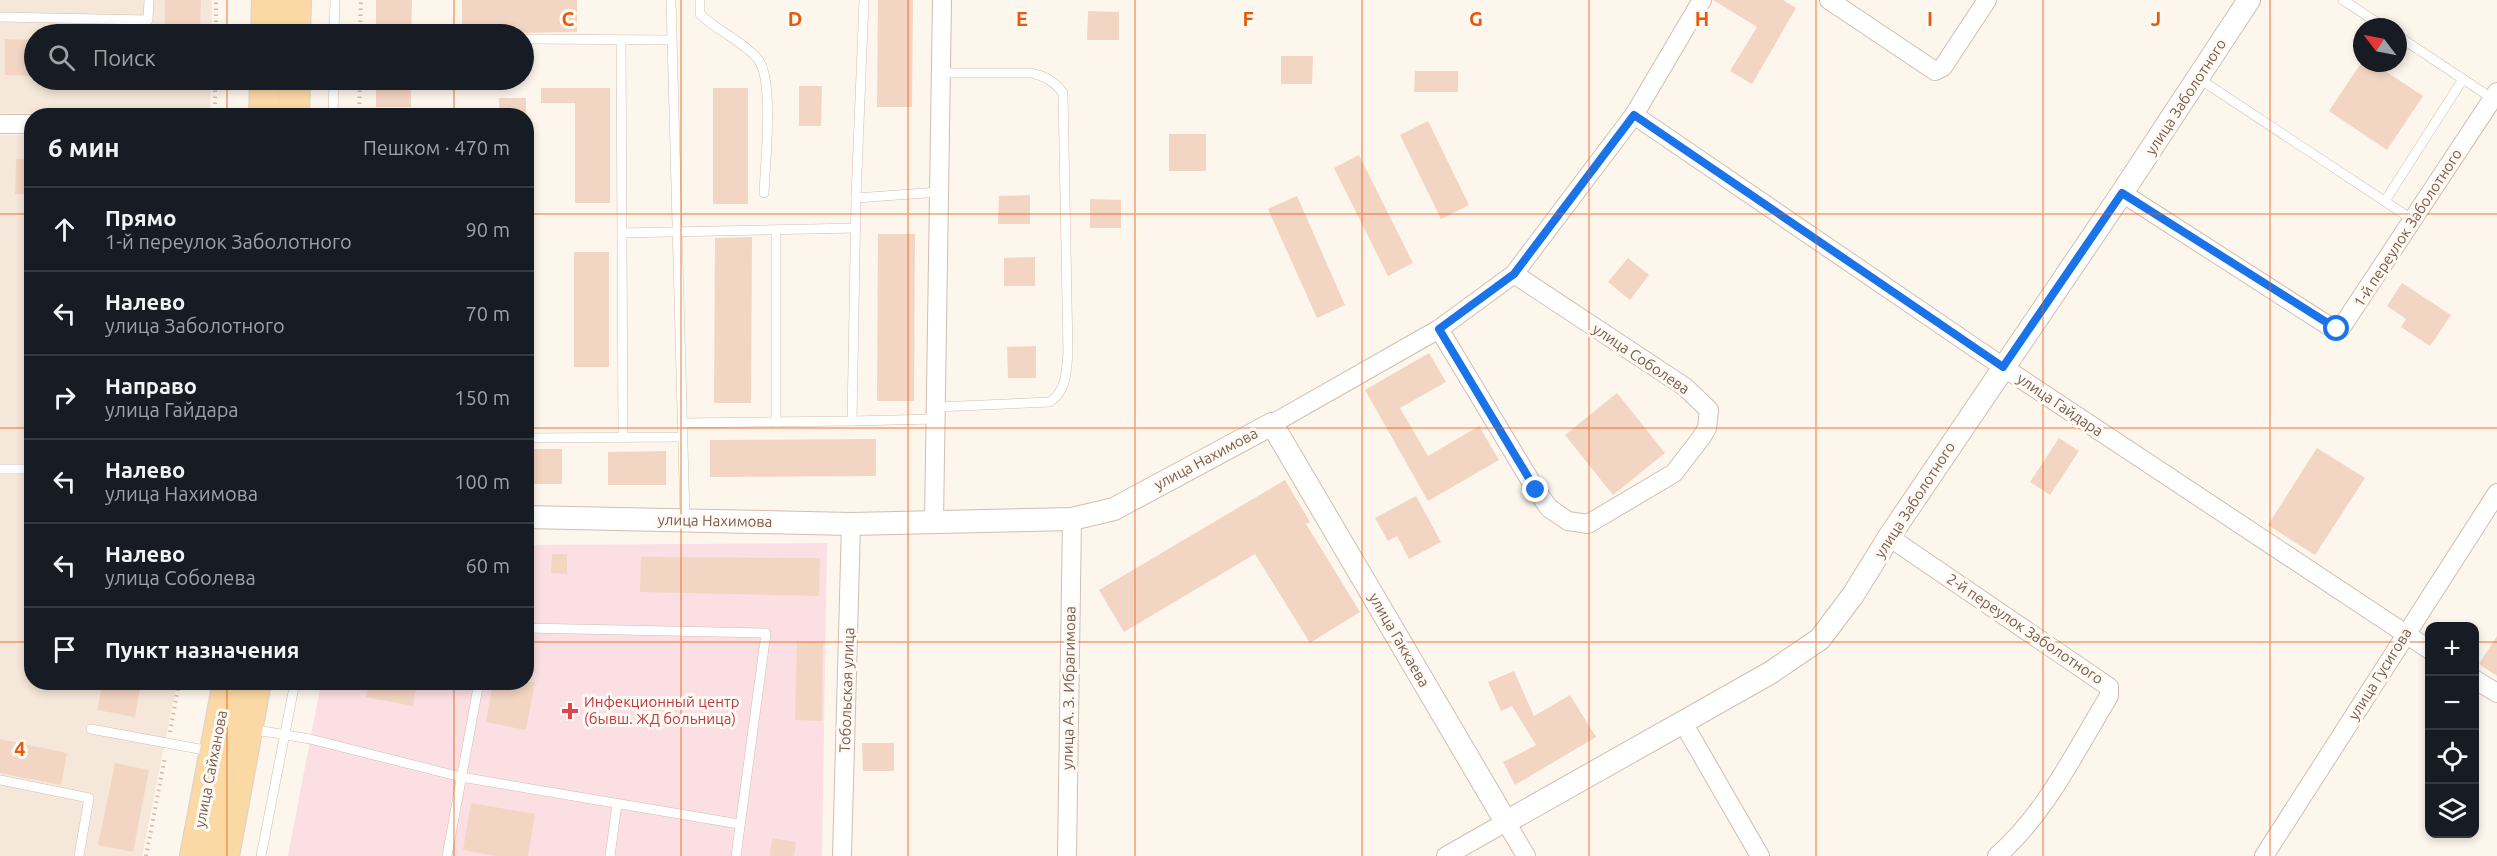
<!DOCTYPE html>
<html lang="ru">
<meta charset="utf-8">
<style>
body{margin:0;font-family:Ubuntu,sans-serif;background:#20242c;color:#f1f3f6}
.controls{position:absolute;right:18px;bottom:18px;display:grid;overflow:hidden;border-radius:12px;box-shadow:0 3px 9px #0003}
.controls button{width:54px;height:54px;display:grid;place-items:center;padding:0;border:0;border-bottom:2px solid #363941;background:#171b24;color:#f1f3f6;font:30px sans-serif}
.compass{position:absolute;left:2353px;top:18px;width:54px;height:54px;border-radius:50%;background:#171b24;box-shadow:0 3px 9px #0003;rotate:302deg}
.stop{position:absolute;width:18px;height:18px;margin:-14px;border:4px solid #1a73e8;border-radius:50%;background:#fff}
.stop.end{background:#1a73e8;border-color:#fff;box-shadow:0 2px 6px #0008}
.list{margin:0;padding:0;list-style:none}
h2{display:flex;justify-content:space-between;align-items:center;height:78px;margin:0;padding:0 24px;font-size:26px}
h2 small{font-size:20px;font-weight:400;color:#9ea1a6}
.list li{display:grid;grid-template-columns:39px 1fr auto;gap:18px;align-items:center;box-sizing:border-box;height:84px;padding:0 24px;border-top:2px solid #363941}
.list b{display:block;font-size:22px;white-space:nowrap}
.list p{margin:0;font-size:20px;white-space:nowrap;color:#9ea1a6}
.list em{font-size:20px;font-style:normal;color:#9ea1a6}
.icon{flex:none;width:33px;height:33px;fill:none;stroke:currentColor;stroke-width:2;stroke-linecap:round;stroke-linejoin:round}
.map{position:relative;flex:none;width:2497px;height:856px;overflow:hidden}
.search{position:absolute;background:#171b24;box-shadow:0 3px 9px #0003;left:24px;top:24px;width:510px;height:66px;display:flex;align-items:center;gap:15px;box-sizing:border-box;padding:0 21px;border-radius:33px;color:#9ea1a6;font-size:22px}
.panel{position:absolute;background:#171b24;box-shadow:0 3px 9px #0003;left:24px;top:108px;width:510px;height:582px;border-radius:24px}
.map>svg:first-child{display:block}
</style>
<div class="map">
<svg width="2497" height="856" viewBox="0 0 2497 856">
<rect width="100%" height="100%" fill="#fdf6ec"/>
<g fill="#f5e8da">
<polygon points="0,0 212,0 212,34 34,34 34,80 211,80 210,115 0,113"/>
<polygon points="0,135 31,135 32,682 177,683 142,856 0,856"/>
</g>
<polygon fill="#fbdfe3" points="827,543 822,856 288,856 321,683 526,682 527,545"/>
<g fill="#f3d5c3">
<polygon points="165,0 201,0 200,34 165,34"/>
<polygon points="376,0 412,0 411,34 376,34"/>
<polygon points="462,0 577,0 577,32 462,34"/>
<polygon points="878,0 913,0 912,107 877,107"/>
<polygon points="1713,0 1783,0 1796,8 1752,84 1730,71 1757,27"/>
<polygon points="1088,11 1119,12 1119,40 1087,40"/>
<polygon points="5,39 34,40 34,76 5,75"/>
<polygon points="1281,56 1313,56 1312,84 1281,84"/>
<polygon points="2361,63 2373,63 2423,96 2387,150 2329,111"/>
<polygon points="1415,71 1458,71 1458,92 1414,92"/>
<rect x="376" y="80" width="35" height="27"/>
<polygon points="799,86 822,86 821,126 799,126"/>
<polygon points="541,88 610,88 610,203 575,203 575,103 541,103"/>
<rect x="713" y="88" width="35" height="116"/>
<polygon points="499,98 526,98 526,116 499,114"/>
<polygon points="1428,121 1469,205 1441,219 1400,135"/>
<rect x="1169" y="134" width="37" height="37"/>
<polygon points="1359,155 1413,263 1388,276 1334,168"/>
<polygon points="16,159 32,159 32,194 15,194"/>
<polygon points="1030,195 1030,224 998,224 999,196"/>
<polygon points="1297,196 1345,305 1317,318 1268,209"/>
<polygon points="1090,199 1121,200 1121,228 1090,228"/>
<polygon points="878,234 915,234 914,401 877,401"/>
<polygon points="752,237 751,403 714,403 715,238"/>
<rect x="574" y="252" width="35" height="115"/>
<polygon points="1035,257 1035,286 1004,286 1004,258"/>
<polygon points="1628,258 1649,275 1630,300 1608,282"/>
<polygon points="2402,283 2451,315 2430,346 2401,327 2406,319 2387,306"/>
<polygon points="1036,346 1036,378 1008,378 1007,347"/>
<polygon points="1429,353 1446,382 1400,408 1428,456 1479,426 1499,460 1428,501 1365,390"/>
<polygon points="1617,393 1665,453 1613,495 1565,435"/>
<polygon points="2059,438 2079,451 2050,495 2030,482"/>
<polygon points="876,439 876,476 710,477 710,440"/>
<polygon points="2317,448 2365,478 2315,555 2268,525"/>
<rect x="526" y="449" width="36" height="35"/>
<polygon points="666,451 666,485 608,485 608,452"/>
<polygon points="1285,480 1310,522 1306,524 1360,612 1310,643 1255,554 1124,632 1099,590"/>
<polygon points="1416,496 1441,542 1409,559 1397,536 1388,541 1375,518"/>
<polygon points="552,554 567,554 567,574 551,573"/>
<polygon points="641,557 820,558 819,596 640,592"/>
<polygon points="2497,636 2497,676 2479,664"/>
<polygon points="797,641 823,642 822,721 795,720"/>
<polygon points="1514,671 1534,716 1570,695 1596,737 1515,785 1503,762 1536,745 1512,706 1501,711 1488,682"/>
<polygon points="103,682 141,682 135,717 97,710"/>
<polygon points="369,682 417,682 413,706 366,697"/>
<polygon points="493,682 535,682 526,730 486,722"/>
<polygon points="0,739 67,753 61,785 0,773"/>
<polygon points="862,743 894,743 894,771 863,771"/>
<polygon points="115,763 149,770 133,852 98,845"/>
<polygon points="471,803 535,814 528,856 497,856 463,850"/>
<polygon points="772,838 796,842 794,856 770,856"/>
</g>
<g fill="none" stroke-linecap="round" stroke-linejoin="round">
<g stroke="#d1beb0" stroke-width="10">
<g id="service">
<polyline points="671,0 685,520"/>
<path d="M700,0V14C718,32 739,38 757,58C775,77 765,165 764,193"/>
<polyline points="864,0 856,198 852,421 935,419"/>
<polyline points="2343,0 2384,27"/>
<polyline points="0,17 148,20 149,0"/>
<polyline points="334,34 335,0"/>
<polyline points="2398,36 2493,99"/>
<polyline points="524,39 671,40"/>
<polyline points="621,40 623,438"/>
<polyline points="2198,78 2413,220"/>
<polyline points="333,116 334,80"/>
<polyline points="856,198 939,192"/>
<polyline points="2385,201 2463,79"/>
<polyline points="776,230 776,422"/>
<polyline points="622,233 856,228"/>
<path d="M936,407L1050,402C1067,390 1066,373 1068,353L1063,93C1054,81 1045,76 1031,73H941"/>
<polyline points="683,423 852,421"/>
<polyline points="526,438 683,437"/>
<polyline points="0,469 32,469"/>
<polyline points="526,628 766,633 736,856"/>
<polyline points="91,729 210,751"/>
<polyline points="250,729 310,739 461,777 739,824"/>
<polyline points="0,780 89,798 79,856"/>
<polyline points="261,856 295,682"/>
<polyline points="447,856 479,682"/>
<polyline points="610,856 617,804"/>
</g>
</g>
<g stroke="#d1beb0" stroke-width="20">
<g id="minor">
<polyline points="1829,0 1935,71 1943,67 1987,0"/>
<polyline points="1634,115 2003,367 2430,650"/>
<polyline points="0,124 32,124"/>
<polyline points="2122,193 2332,328 2341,328 2497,92"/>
<polyline points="1439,329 1536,490 1549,508 1568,521 1588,524 1674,473 1701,438 1707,428 1709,410 1685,387 1514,274"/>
<polyline points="1272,424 1439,329 1514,274 1634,115 1702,0"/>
<polyline points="934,521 942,0"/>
<path d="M1889,537L2109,687V696C2075,752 2046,813 1997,856"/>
<polyline points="2474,679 2497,693"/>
<polyline points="1682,721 1760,856"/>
<polyline points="842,856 851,524"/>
<polyline points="1067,856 1072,519"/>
<polyline points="1446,856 1506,822 1526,856"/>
<polyline points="2264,856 2497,493"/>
</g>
</g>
<g stroke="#d1beb0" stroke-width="24">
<polyline id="tertiary" points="526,517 851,524 1072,519 1114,509 1272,424 1506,822 1770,673 1820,639 1853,595 1889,537 2122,193 2249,0"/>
</g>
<g stroke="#dad1cd" stroke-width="32">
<g id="primary">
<polyline points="266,34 267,0"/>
<polyline points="295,34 296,0"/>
<polyline points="264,116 265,80"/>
<polyline points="294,116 295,80"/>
<polyline points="195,856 228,682"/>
<polyline points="224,856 256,682"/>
</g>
</g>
<g stroke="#d9b8a5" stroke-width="4" stroke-dasharray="1.5 4.5" stroke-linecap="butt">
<polyline points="216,34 216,0"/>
<polyline points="360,34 361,0"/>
<polyline points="215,116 215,80"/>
<polyline points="359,116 360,80"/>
<polyline points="170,732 179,682"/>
<polyline points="146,856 165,757"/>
</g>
<use href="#service" stroke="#fff" stroke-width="9"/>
<use href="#minor" stroke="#fff" stroke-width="18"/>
<use href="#tertiary" stroke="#fff" stroke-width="22"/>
<use href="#primary" stroke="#fbd9a5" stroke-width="30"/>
</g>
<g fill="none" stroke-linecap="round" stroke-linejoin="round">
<polyline stroke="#1a73e8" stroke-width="8" points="1536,490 1439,329 1514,274 1634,115 2003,367 2122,193 2337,329"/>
</g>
<path fill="none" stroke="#e8590c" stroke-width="1.5" stroke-opacity="0.55" d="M227,0V34M454,0V34M681,0V856M908,0V856M1135,0V856M1362,0V856M1589,0V856M1816,0V856M2043,0V856M2270,0V856M227,80V116M454,80V116M0,214H32M526,214H2497M0,428H32M526,428H2497M0,642H32M526,642H2430M2474,642H2497M227,682V856M454,682V856"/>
<path fill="#e0444e" stroke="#fffaf3" stroke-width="2" d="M567 702h6v6h6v6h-6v6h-6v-6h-6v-6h6z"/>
<g text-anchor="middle" stroke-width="6" stroke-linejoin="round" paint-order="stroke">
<g font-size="15" fill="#7a5c4d" stroke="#fffaf3">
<text transform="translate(2186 97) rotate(-57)" y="5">улица Заболотного</text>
<text transform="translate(2408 228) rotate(-57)" y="5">1-й переулок Заболотного</text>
<text transform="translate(1641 359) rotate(34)" y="5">улица Соболева</text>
<text transform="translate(2060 405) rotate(34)" y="5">улица Гайдара</text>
<text transform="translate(1206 459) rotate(-28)" y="5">улица Нахимова</text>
<text transform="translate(1915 500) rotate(-57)" y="5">улица Заболотного</text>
<text transform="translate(715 521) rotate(1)" y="5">улица Нахимова</text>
<text transform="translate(2025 629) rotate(34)" y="5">2-й переулок Заболотного</text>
<text transform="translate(1399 640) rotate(60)" y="5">улица Гаккаева</text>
<text transform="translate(2380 674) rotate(-58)" y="5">улица Гусигова</text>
<text transform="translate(1069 688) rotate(-89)" y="5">улица А. З. Ибрагимова</text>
<text transform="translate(847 690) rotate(-88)" y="5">Тобольская улица</text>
<text transform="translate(211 769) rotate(-79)" y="5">улица Сайханова</text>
</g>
<g font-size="15" fill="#be3a42" stroke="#fffaf3" text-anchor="start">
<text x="584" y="707">Инфекционный центр<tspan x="584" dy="17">(бывш. ЖД больница)</tspan></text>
</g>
</g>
<g font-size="20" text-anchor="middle" font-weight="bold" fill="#e8590c" stroke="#fffaf3" stroke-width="6" stroke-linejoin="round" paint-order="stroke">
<text x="568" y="26">C</text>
<text x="795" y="26">D</text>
<text x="1022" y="26">E</text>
<text x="1248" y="26">F</text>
<text x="1476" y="26">G</text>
<text x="1702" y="26">H</text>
<text x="1930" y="26">I</text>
<text x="2156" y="26">J</text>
<text x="20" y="756">4</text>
</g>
</svg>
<div class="controls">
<button>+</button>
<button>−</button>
<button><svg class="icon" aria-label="locate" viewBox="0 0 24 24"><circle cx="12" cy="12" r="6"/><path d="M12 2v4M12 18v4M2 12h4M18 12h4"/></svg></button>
<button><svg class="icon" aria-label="layers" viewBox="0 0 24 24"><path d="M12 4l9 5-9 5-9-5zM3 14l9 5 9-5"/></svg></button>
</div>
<svg class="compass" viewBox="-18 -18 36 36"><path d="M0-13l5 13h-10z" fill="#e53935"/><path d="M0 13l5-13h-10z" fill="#9ea1a6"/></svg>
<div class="stop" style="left:2337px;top:329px"></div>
<div class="stop end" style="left:1536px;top:490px"></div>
<div class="search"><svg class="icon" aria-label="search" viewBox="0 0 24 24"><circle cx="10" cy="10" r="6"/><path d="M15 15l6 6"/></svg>Поиск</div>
<section class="panel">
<h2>6 мин<small>Пешком · 470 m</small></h2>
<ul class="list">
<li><svg class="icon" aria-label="ahead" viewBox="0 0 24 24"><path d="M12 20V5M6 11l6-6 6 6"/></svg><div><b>Прямо</b><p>1-й переулок Заболотного</p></div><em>90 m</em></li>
<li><svg class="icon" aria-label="left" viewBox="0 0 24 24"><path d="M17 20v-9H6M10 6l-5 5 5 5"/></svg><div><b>Налево</b><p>улица Заболотного</p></div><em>70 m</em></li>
<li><svg class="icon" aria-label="right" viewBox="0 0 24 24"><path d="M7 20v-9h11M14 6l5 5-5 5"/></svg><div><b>Направо</b><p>улица Гайдара</p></div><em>150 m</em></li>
<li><svg class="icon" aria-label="left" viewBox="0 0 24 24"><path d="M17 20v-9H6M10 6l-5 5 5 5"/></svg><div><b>Налево</b><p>улица Нахимова</p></div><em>100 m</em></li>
<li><svg class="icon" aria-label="left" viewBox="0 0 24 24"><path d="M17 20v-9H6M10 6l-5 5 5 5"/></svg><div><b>Налево</b><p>улица Соболева</p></div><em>60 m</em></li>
<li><svg class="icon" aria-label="arrive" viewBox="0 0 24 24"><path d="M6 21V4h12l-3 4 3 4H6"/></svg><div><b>Пункт назначения</b></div></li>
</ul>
</section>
</div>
